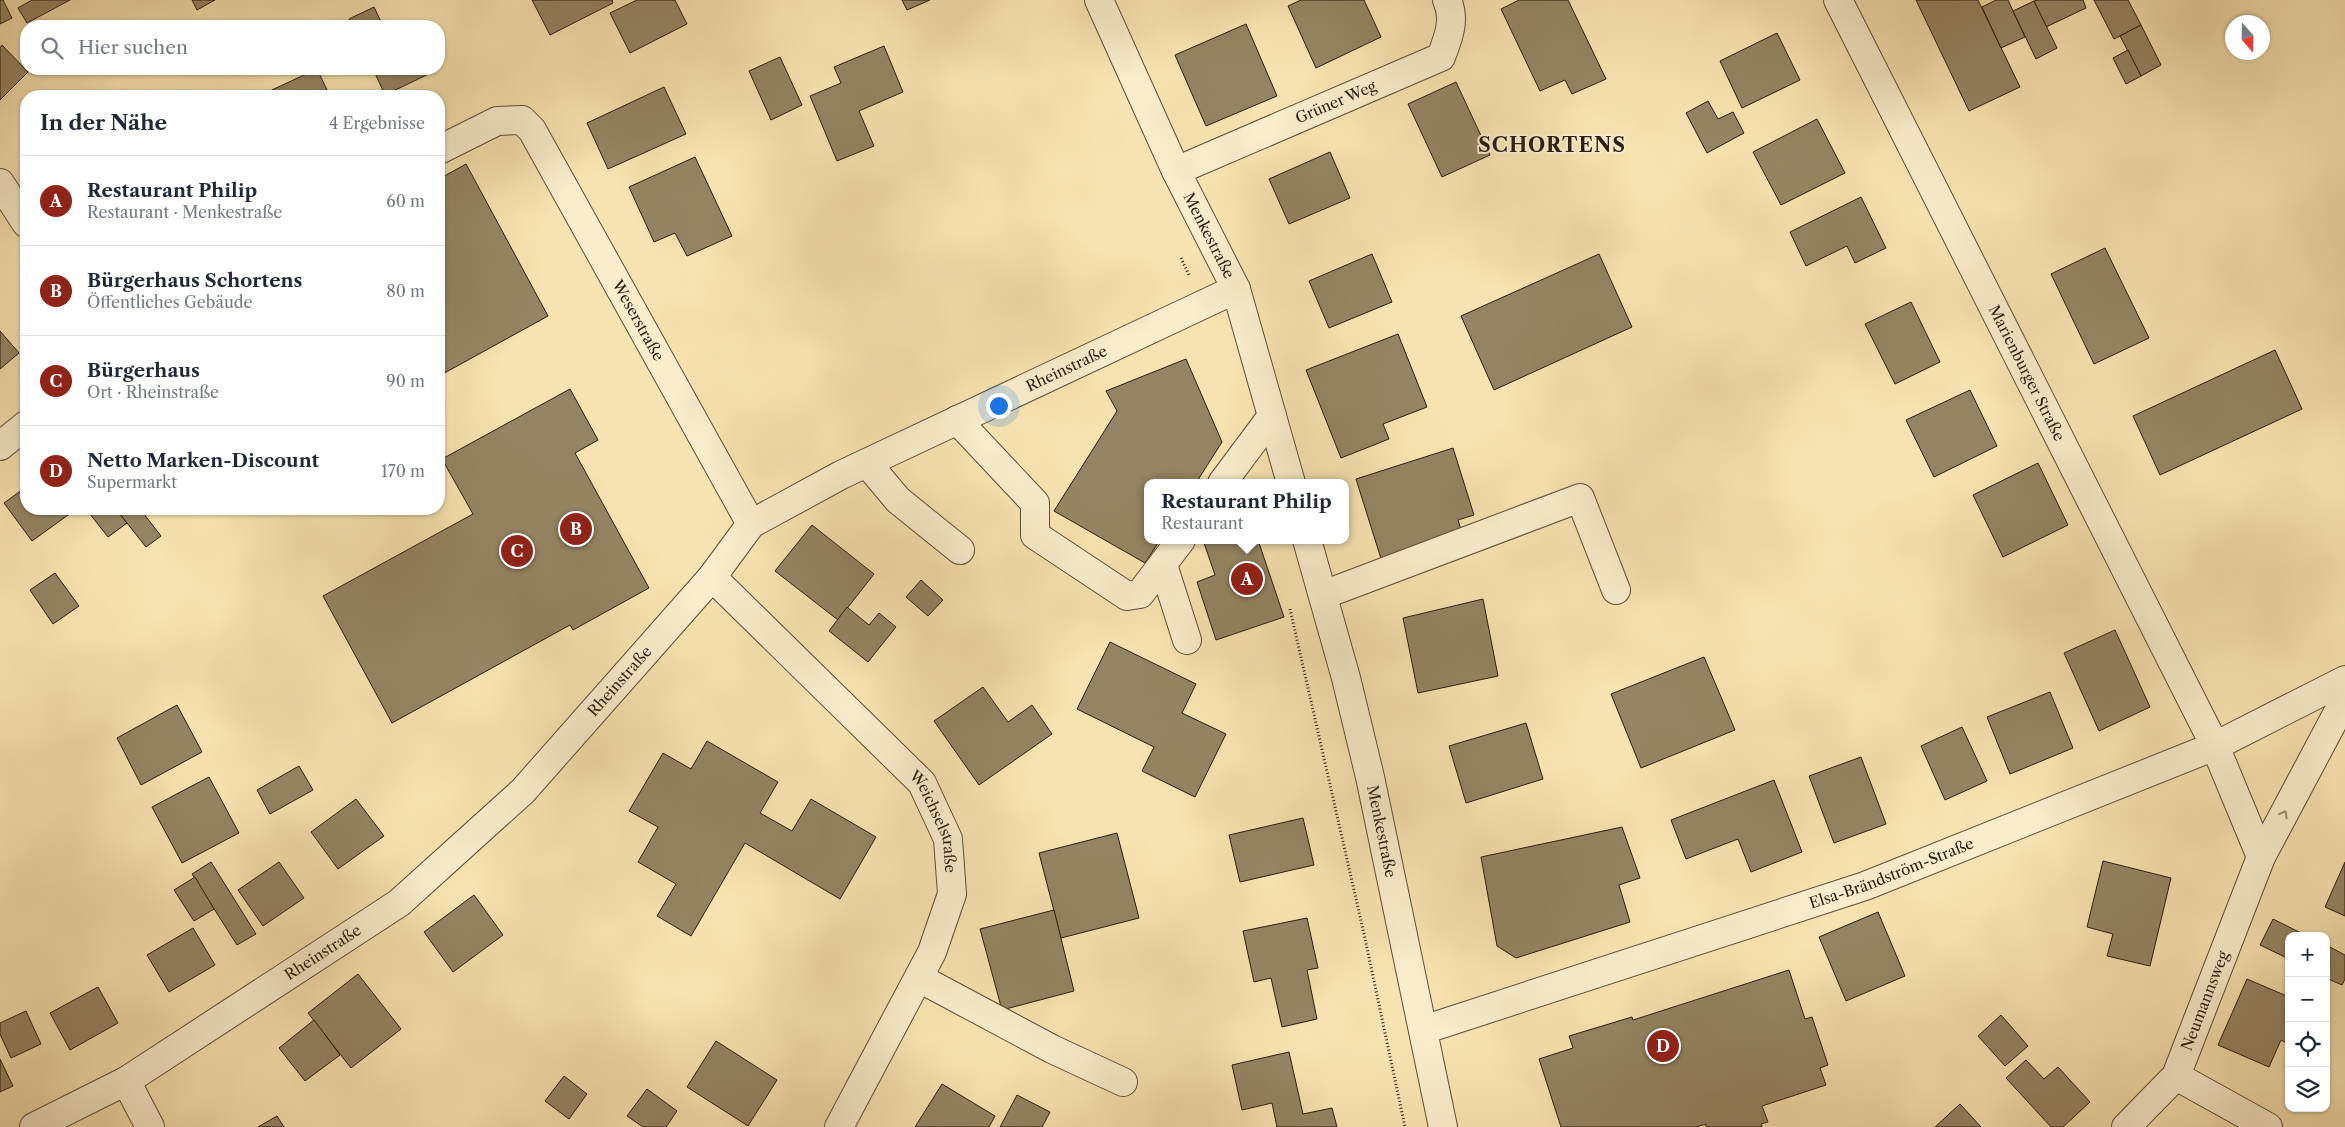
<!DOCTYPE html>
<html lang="de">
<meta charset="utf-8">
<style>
body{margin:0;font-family:"Libre Caslon Text",serif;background:#f6f6f7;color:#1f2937}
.controls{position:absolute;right:15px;bottom:15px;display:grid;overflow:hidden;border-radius:10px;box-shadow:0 1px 4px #0004}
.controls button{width:45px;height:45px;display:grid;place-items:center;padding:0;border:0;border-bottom:1px solid #e0e1e3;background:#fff;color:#1f2937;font:25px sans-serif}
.compass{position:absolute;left:2225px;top:15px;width:45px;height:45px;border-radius:50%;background:#fff;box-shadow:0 1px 4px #0004;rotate:160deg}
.you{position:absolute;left:998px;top:405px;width:18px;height:18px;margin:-12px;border:4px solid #fff;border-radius:50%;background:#1a73e8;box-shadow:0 0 0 8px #1a73e833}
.badge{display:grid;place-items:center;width:32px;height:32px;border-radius:50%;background:#8f2418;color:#fff;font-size:16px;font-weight:700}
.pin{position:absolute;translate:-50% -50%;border:2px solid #fff;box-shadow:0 1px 5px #0006}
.popup{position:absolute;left:1144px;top:479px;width:205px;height:65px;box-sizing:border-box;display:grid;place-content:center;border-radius:10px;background:#fff;filter:drop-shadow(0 1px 4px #0005);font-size:16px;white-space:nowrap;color:#747a83}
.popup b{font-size:19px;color:#1f2937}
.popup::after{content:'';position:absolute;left:50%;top:100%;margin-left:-10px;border:10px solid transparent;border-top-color:#fff}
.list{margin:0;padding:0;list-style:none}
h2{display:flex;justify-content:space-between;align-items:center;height:65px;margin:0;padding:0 20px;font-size:21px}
h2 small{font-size:16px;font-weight:400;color:#747a83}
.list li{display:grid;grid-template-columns:32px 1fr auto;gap:15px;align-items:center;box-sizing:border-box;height:90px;padding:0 20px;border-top:1px solid #e0e1e3}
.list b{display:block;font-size:19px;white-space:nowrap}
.list p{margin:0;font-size:16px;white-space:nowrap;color:#747a83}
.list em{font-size:16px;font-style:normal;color:#747a83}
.icon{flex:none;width:28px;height:28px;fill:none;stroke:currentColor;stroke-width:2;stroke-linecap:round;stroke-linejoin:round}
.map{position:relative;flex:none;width:2345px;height:1127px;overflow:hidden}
.search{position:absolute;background:#fff;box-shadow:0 1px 4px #0004;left:20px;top:20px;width:425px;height:55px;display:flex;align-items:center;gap:12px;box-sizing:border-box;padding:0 18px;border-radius:20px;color:#747a83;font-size:19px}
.panel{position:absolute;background:#fff;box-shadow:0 1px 4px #0004;left:20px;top:90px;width:425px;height:425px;border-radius:20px}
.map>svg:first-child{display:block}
</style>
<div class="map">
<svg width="2345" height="1127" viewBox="0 0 2345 1127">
<rect width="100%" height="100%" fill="#f7e3b1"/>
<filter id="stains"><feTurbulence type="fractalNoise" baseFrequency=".004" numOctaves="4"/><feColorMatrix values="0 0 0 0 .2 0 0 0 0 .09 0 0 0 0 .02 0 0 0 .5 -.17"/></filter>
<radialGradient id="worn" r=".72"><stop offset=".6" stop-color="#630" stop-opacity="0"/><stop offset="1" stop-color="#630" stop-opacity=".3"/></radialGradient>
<g fill="#958463" stroke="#2b1d0f">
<polygon points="0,0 3,0 12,18 0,24"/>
<polygon points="32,0 70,0 27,23 18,8"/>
<polygon points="192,0 215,0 197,10"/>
<polygon points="532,0 612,0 613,3 550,35"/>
<polygon points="637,0 675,0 687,24 630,53 610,13"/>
<polygon points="902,0 930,0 907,10"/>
<polygon points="1301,0 1364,0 1381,37 1316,68 1288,6"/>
<polygon points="1519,0 1568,0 1606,79 1572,94 1565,80 1540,91 1501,9"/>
<polygon points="1916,0 1978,0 2020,87 1969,111"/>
<polygon points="1996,0 2008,0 2025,37 2001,48 1982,7"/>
<polygon points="2037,0 2083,0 2086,8 2046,27 2034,1"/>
<polygon points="2094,0 2128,0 2141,25 2114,39"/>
<polygon points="2034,1 2057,48 2036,59 2013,11"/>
<polygon points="374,7 383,26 353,26 349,19"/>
<polygon points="1246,24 1277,96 1206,126 1175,55"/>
<polygon points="2141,25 2161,65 2141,76 2120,36"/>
<polygon points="1777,33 1800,80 1742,108 1720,61"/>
<polygon points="2,45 28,72 0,100 0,48"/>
<polygon points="884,46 903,92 859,111 874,146 837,161 810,96 841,83 834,67"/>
<polygon points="2128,50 2141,76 2126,84 2113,58"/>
<polygon points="780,57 802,105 771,120 749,71"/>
<polygon points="317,69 330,96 259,96"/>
<polygon points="373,69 436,69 437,70 385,95"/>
<polygon points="1456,82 1490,155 1442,177 1408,104"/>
<polygon points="664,87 686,134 608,169 587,123"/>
<polygon points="1708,101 1718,119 1733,112 1744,133 1707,153 1686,113"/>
<polygon points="1817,119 1845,173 1781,205 1753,152"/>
<polygon points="1330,152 1350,198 1289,224 1269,179"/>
<polygon points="695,157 732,236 687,256 675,233 654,242 629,187"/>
<polygon points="466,164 548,316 439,376 439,179"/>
<polygon points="1861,197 1886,248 1855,263 1847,246 1806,266 1790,232"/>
<polygon points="2105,248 2149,338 2094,364 2051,274"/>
<polygon points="1372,254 1392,302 1329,328 1309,281"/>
<polygon points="1599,254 1632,327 1494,390 1461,316"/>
<polygon points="1911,302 1940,362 1895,384 1865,324"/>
<polygon points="0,331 19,353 0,369"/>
<polygon points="1398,334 1427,407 1383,424 1389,439 1341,458 1306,370"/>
<polygon points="2275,350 2302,409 2160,475 2133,416"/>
<polygon points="1186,359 1222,442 1196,483 1148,483 1148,540 1160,540 1145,563 1054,511 1117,411 1106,391"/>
<polygon points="570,389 598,440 575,453 649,588 573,630 570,625 392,723 323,596 473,514 442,459"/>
<polygon points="1970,390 1997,446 1934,477 1906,420"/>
<polygon points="1453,448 1474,515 1458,520 1464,539 1383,565 1356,479"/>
<polygon points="2038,463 2068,525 2003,557 1973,495"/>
<polygon points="26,487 26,509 75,510 32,541 4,503"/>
<polygon points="86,509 116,509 127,523 108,537"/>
<polygon points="116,509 140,509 161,536 146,547"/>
<polygon points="812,525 874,574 838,620 775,571"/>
<polygon points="1203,540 1258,540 1284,617 1216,640 1197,582 1215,575"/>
<polygon points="55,573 79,606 53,624 30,590"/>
<polygon points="921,580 943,600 928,616 906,597"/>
<polygon points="1483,599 1498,676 1418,693 1403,618"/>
<polygon points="847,607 869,625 879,613 896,627 868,662 829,631"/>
<polygon points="2115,630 2150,707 2099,731 2064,653"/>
<polygon points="1110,642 1196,684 1182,713 1226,734 1195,797 1142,771 1154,747 1077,709"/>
<polygon points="1704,657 1735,730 1641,768 1611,694"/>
<polygon points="983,687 1008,722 1032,705 1052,734 979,785 934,721"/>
<polygon points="2050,692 2073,748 2010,774 1987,717"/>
<polygon points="177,705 202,752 141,785 117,738"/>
<polygon points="1526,723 1543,779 1466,803 1449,746"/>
<polygon points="1962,727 1987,781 1945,800 1921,746"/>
<polygon points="707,741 778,782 760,813 792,831 811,799 876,837 840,899 745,843 691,936 657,916 676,884 638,862 658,827 629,811 663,753 691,769"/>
<polygon points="1861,757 1886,824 1834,843 1809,776"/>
<polygon points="299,766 313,790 270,814 257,790"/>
<polygon points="209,777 239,833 182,863 152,807"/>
<polygon points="1774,780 1802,852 1751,872 1738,839 1686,859 1671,820"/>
<polygon points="356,799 384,836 338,869 311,832"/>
<polygon points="1303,818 1314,865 1240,882 1229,835"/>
<polygon points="1622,827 1640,878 1619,885 1630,922 1516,958 1497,946 1481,857"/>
<polygon points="1117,833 1139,918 1061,938 1039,853"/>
<polygon points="2103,861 2171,878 2150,966 2107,956 2113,934 2087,927"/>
<polygon points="211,862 256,934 237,945 192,874"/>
<polygon points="279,862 304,898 263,926 238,890"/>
<polygon points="2345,862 2345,916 2325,907"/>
<polygon points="195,877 214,909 194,921 174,890"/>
<polygon points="474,895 503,935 453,972 424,932"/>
<polygon points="1054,910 1074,991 1002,1010 980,929"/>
<polygon points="1878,912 1905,976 1846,1001 1819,937"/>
<polygon points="1307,918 1318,968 1307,970 1317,1019 1282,1027 1271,978 1254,982 1243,931"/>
<polygon points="2273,919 2307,936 2289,936 2289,959 2260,945"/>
<polygon points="193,928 215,965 169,992 147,955"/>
<polygon points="2326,945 2345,955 2345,979 2342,985 2326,978"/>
<polygon points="1789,970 1805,1019 1812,1017 1828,1065 1820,1068 1826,1085 1762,1106 1768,1122 1761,1124 1762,1127 1706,1127 1706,1124 1696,1127 1561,1127 1539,1059 1573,1048 1569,1036 1632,1017 1633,1020"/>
<polygon points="358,974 401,1029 351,1068 308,1013"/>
<polygon points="2247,979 2289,997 2289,1044 2281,1040 2269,1067 2218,1045"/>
<polygon points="98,987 118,1023 70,1050 50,1013"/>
<polygon points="26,1011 41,1044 11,1058 0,1034 0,1023"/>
<polygon points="2001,1015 2028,1046 2005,1066 1978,1036"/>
<polygon points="314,1020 340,1055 305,1081 279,1048"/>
<polygon points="716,1041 777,1080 748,1126 687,1087"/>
<polygon points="1289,1052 1303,1114 1332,1108 1337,1127 1277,1127 1272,1103 1242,1110 1232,1065"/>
<polygon points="0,1059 13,1086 0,1092"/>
<polygon points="2026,1060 2044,1079 2058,1067 2090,1102 2063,1127 2051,1127 2006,1078"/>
<polygon points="564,1076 587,1094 569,1119 545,1101"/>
<polygon points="942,1084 995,1116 989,1127 915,1127"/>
<polygon points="647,1089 677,1111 666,1127 643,1127 627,1116"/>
<polygon points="1017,1095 1050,1112 1042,1127 1000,1127"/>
<polygon points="1960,1104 1981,1127 1935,1127"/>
<polygon points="277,1116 284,1127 258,1127"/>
</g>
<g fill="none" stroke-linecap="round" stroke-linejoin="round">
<g stroke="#5e4e38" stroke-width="30">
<g id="minor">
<path id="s1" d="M1099,0L1176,171L1236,289L1291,483"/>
<path id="s2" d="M1838,0L2215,746L2261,857"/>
<path id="s3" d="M439,150L497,121L522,120L532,130L751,524"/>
<path id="s4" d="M1176,171L1441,57C1448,39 1456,19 1447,0"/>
<polyline points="0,183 26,223"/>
<polyline points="957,420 1035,503 1035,535 1127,596 1140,594 1181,540"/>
<polyline points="0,446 26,425"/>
<polyline points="867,463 898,500 960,550"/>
<polyline points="1222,483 1272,416"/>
<path id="s5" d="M1307,540L1346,678L1370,777L1443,1127"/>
<polyline points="1163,565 1187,640"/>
<path id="s6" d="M712,577L922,783L948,839L952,894L932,952L839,1127"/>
<polyline points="1323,595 1580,498 1616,590"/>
<polyline points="919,978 1052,1049 1123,1082"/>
<path id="s7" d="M1423,1030L1865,886L2215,746L2345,680"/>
<polyline points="2176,1076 2268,1127"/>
<polyline points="126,1081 150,1127"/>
<path id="s8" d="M34,1127L126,1081L399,903L523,791L712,577L751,524L841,475L1236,289"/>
<path id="s9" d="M2126,1127L2176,1076L2261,857L2345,699"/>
</g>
</g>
<g stroke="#2b1d0f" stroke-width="3" stroke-dasharray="1 2.5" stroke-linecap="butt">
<polyline points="1181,258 1189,275"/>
<polyline points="1290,609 1364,934 1405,1127"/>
</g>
<use href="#minor" stroke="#faedcc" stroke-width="28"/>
</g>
<defs><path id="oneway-chevron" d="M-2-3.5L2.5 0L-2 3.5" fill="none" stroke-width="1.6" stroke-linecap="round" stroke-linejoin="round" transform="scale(1.25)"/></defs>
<use stroke="#9d8f77" href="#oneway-chevron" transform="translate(2284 814) rotate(-62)"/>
<g text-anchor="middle" stroke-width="4" stroke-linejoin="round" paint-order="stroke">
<g font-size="15" fill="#2b1d0f" stroke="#faedcc">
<text dy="5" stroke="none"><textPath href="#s4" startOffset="174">Grüner Weg</textPath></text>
<text dy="5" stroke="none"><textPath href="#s1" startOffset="260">Menkestraße</textPath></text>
<text dy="5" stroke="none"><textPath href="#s3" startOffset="322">Weserstraße</textPath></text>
<text dy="5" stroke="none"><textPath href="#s8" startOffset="1299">Rheinstraße</textPath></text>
<text dy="5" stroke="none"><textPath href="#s2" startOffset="418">Marienburger Straße</textPath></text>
<text dy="5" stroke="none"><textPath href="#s8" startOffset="742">Rheinstraße</textPath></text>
<text dy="5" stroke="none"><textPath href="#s6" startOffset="335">Weichselstraße</textPath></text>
<text dy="5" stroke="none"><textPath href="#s5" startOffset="301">Menkestraße</textPath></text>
<text dy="5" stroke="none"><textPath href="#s7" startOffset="494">Elsa-Brändström-Straße</textPath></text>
<text dy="5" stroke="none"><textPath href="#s8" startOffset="338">Rheinstraße</textPath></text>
<text dy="5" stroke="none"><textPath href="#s9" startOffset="152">Neumannsweg</textPath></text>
</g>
<g font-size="20" font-weight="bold" letter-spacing="1" fill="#2b1d0f" stroke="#faedcc">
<text x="1552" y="152">SCHORTENS</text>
</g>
</g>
<rect width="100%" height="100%" filter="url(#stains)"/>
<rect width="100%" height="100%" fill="url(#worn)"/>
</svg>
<div class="controls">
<button>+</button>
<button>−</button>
<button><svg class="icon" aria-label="locate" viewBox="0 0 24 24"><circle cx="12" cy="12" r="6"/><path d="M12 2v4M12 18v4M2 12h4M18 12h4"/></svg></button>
<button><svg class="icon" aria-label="layers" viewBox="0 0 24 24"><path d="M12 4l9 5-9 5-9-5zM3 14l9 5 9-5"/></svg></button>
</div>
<svg class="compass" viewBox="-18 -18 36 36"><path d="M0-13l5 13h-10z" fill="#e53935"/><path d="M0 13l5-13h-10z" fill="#747a83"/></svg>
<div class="you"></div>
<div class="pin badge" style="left:1247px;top:579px">A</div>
<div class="popup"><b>Restaurant Philip</b>Restaurant</div>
<div class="pin badge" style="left:576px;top:529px">B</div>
<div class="pin badge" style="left:517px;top:551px">C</div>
<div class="pin badge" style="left:1663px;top:1046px">D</div>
<div class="search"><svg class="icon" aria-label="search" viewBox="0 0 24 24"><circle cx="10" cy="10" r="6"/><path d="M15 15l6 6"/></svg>Hier suchen</div>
<section class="panel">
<h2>In der Nähe<small>4 Ergebnisse</small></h2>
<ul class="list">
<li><span class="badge">A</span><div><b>Restaurant Philip</b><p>Restaurant · Menkestraße</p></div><em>60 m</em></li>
<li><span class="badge">B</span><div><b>Bürgerhaus Schortens</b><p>Öffentliches Gebäude</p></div><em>80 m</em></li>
<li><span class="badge">C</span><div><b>Bürgerhaus</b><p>Ort · Rheinstraße</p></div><em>90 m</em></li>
<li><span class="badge">D</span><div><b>Netto Marken-Discount</b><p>Supermarkt</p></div><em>170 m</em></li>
</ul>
</section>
</div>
